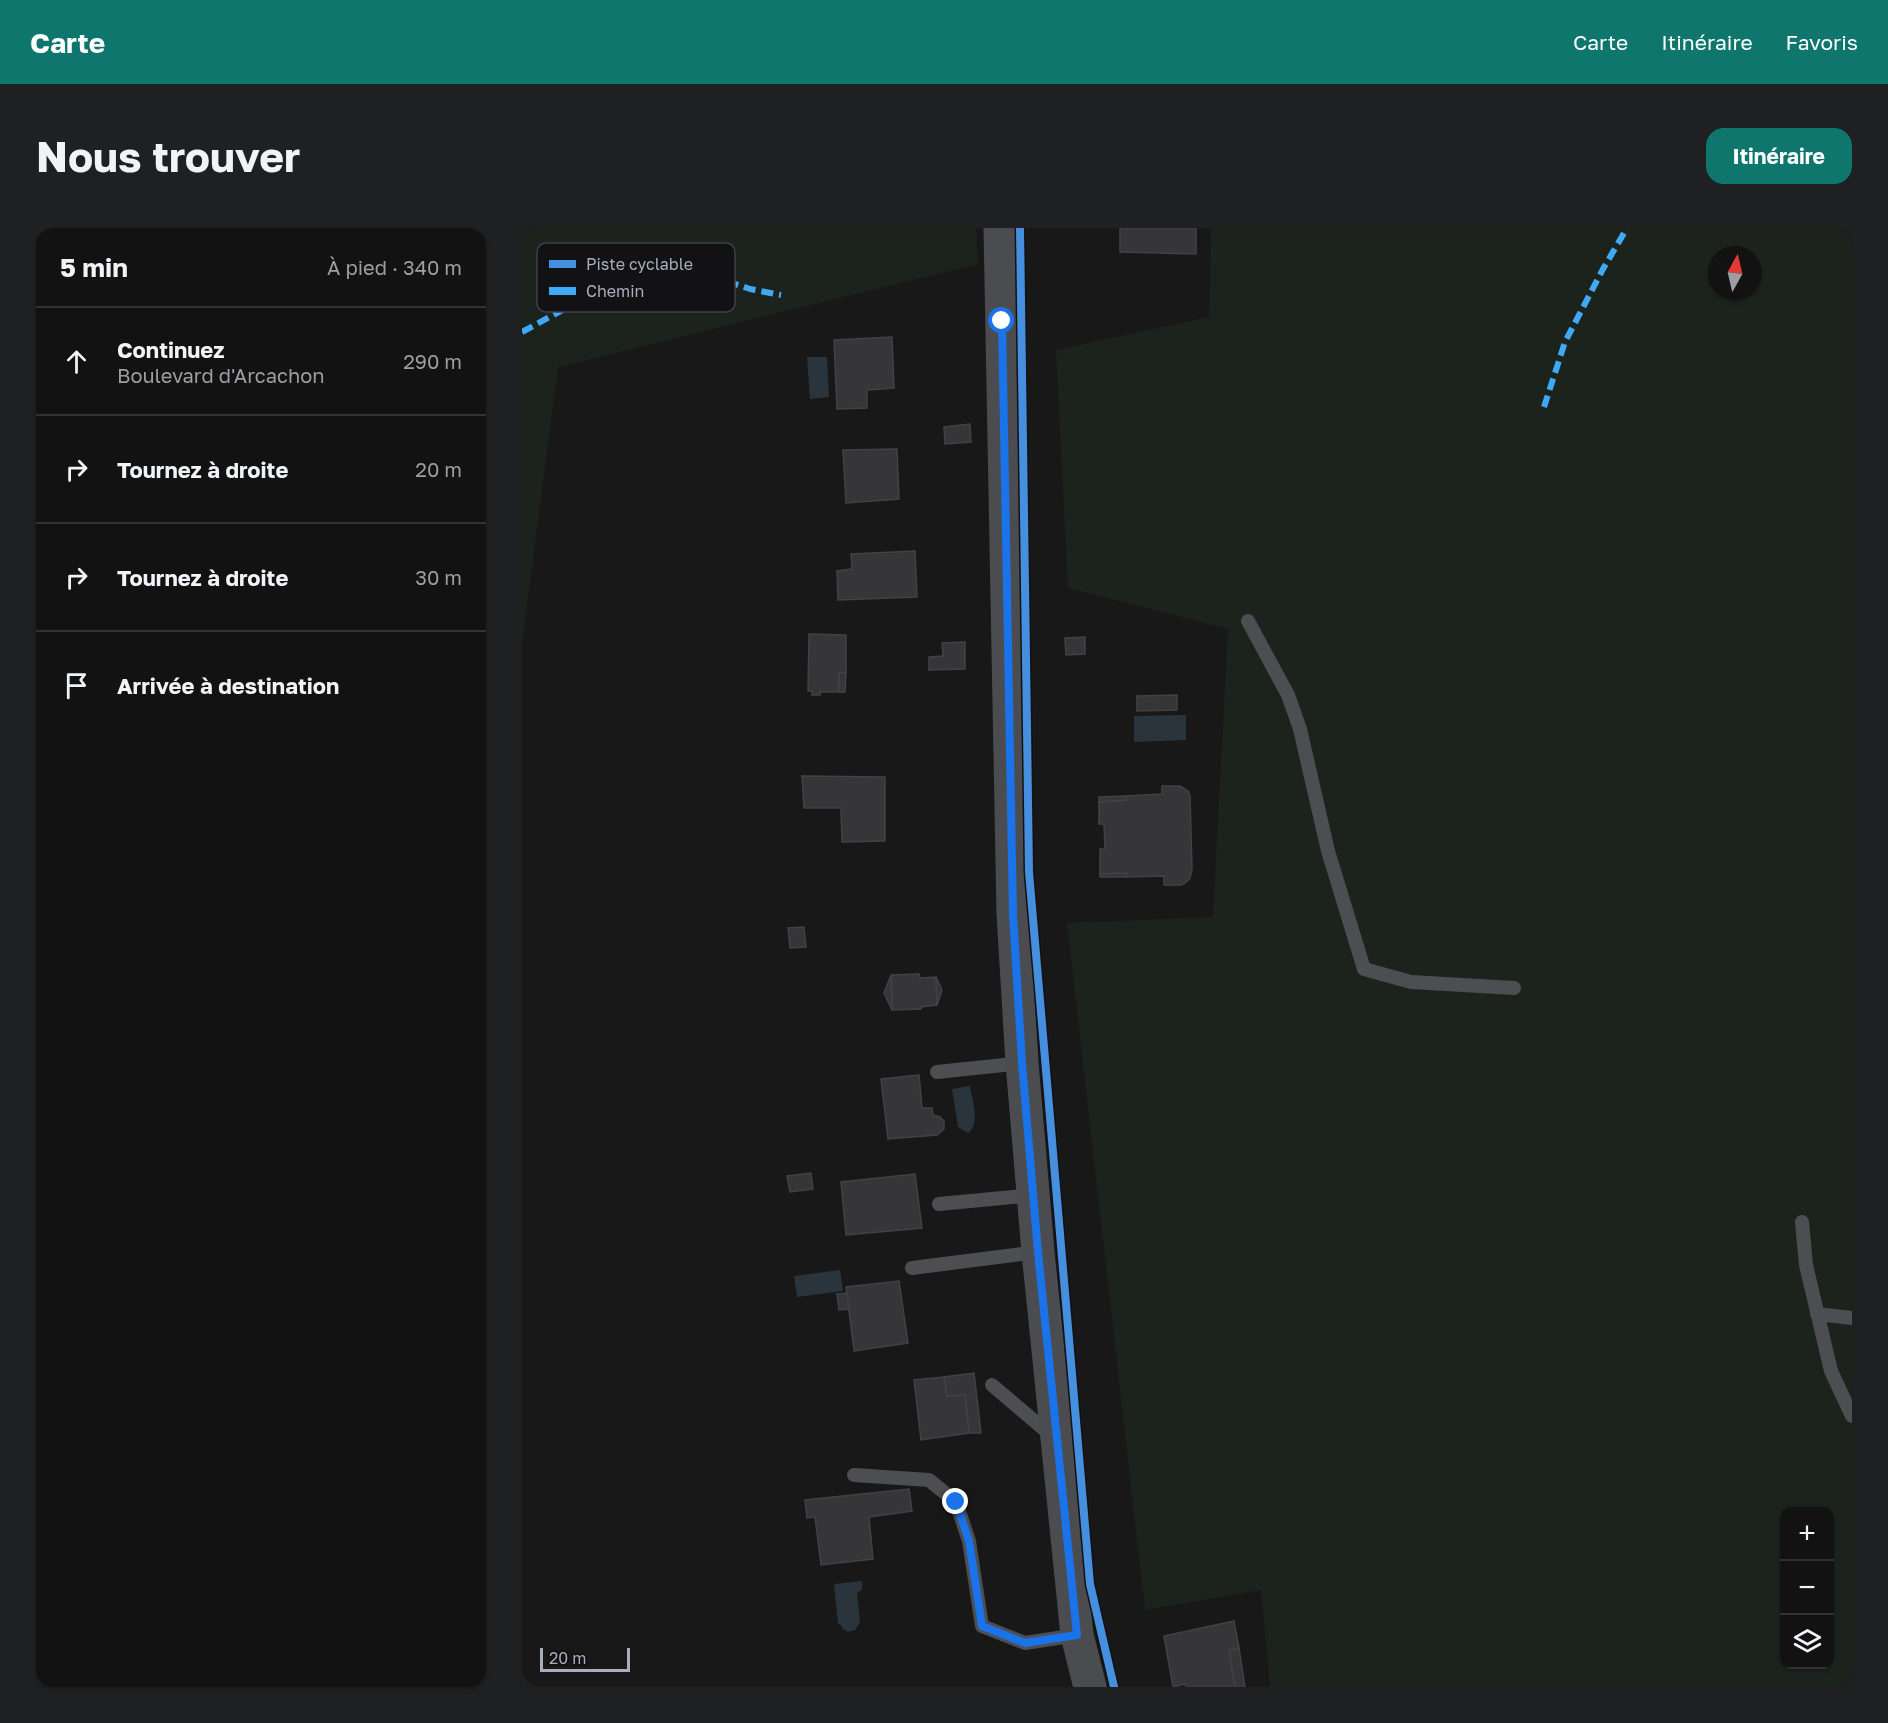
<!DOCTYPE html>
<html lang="fr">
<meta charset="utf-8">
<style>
body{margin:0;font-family:"Golos Text",sans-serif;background:#1f2021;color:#f1f3f6}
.controls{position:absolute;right:18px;bottom:18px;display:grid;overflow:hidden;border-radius:12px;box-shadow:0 2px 4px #0004}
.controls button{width:54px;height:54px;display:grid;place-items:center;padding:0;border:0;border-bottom:2px solid #313233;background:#121213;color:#f1f3f6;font:30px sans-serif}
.compass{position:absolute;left:1186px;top:18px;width:54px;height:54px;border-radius:50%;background:#121213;box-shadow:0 2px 4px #0004;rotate:8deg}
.scale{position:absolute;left:18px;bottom:15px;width:90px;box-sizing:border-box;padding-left:6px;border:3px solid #a8aebb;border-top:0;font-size:16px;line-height:21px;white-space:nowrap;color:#a8aebb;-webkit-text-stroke:4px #121215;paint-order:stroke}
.stop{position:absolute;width:18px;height:18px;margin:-14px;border:4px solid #1a73e8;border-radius:50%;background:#fff}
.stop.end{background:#1a73e8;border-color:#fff;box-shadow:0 2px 6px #0008}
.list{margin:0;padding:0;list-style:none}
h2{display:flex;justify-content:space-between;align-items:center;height:78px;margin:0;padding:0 24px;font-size:26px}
h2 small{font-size:20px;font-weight:400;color:#9c9ea0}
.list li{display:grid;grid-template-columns:39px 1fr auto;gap:18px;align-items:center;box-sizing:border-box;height:108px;padding:0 24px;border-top:2px solid #313233}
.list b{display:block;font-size:22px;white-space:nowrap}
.list p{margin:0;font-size:20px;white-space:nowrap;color:#9c9ea0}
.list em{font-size:20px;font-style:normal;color:#9c9ea0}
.icon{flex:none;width:33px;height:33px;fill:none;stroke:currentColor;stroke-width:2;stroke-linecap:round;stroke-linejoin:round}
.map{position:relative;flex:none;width:1330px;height:1459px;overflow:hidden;border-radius:18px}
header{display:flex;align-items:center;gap:36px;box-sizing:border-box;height:84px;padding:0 30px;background:#0f766e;color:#fff}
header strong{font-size:28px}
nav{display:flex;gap:33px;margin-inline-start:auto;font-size:21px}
.intro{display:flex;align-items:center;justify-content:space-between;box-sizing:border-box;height:144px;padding:0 36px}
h1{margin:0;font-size:42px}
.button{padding:15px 27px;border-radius:18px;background:#0f766e;color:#fff;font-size:21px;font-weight:700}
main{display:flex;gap:36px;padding:0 36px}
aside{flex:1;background:#121213;border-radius:18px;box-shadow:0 2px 4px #0004}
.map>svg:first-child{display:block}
</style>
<header>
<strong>Carte</strong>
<nav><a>Carte</a><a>Itinéraire</a><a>Favoris</a></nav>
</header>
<div class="intro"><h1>Nous trouver</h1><a class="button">Itinéraire</a></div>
<main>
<aside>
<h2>5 min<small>À pied · 340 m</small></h2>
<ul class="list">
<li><svg class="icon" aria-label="ahead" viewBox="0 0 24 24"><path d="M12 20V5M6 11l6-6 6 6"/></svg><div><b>Continuez</b><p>Boulevard d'Arcachon</p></div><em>290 m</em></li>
<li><svg class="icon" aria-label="right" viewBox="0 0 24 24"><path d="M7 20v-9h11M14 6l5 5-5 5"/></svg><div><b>Tournez à droite</b></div><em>20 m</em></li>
<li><svg class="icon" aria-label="right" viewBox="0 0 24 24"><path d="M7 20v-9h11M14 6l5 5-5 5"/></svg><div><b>Tournez à droite</b></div><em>30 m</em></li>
<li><svg class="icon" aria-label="arrive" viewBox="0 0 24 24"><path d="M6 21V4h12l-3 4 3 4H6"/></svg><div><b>Arrivée à destination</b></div></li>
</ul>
</aside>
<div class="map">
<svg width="1330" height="1459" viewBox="0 0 1330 1459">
<rect width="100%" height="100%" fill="#181819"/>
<g fill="#1c231d" fill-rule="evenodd">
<polygon points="0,0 454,0 456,36 36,139 0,416"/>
<path d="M689,0H1330V1459H748L739,1362L623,1382L545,695L691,689L706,401L546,360L534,122L687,89ZM1195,27H1231V63H1195ZM1262,1284H1308V1436H1262Z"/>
</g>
<g fill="#2a343c">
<polygon points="285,129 305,129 307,169 288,171"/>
<polygon points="664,487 664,512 612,514 612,488"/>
<path d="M448,858C450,872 459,896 446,905L436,899L430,861Z"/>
<polygon points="318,1042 321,1063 275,1069 272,1048"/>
<polygon points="340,1353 340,1362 335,1365 338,1394 333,1402 326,1404 321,1401 318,1396 316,1396 312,1356"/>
</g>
<g fill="#363638" stroke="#414245" stroke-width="1.5">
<polygon points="598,0 674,0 674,26 598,24"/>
<polygon points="370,109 372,160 345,162 345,180 315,181 312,112"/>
<polygon points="448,196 449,214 423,216 422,199"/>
<polygon points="375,221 377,271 324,275 321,222"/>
<polygon points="393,323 395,369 316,372 315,343 330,341 329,326"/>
<polygon points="287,406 324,407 324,444 317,445 317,464 298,464 298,467 290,467 290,463 286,463"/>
<polygon points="563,409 563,426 544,427 543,410"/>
<polygon points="443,414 443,441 407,442 407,429 421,428 420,415"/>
<polygon points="324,444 323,464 317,464 317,445"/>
<polygon points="655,467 655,482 615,483 615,468"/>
<polygon points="280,548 363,549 363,613 320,614 319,580 282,580"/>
<polygon points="640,558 658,558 666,563 668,567 670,641 668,650 663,655 659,657 642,657 642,648 605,649 605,645 578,646 578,621 583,621 582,596 577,596 577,574 604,572 604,568 640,566"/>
<polygon points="604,568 604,572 577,574 577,569"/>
<polygon points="605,645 605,649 578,649 578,646"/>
<polygon points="282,699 284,719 268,720 266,700"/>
<polygon points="397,746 398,750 414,749 415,777 399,779 399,781 370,782 369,747"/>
<polygon points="369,747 370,782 362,765"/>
<polygon points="414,749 420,762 415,777"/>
<polygon points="397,847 400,880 410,880 411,887 418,889 422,893 422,901 415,907 366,911 359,851"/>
<polygon points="289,945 291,961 268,964 265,948"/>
<polygon points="393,946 400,1000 324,1007 319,954"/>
<polygon points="377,1053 386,1115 332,1123 324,1059"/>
<polygon points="325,1065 327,1081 317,1082 315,1066"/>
<polygon points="452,1145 459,1205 447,1205 443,1167 425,1168 422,1149"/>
<polygon points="422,1149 425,1168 443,1167 447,1205 399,1212 392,1152"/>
<polygon points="387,1261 390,1283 347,1289 351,1331 299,1337 293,1289 285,1290 283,1272"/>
<polygon points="712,1393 717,1420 707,1423 713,1459 664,1459 663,1456 651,1459 642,1408"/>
<polygon points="717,1420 723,1459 713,1459 707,1423"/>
</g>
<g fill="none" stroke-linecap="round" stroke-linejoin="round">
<g stroke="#4c4e52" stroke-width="14">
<polyline points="726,393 766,467 778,501 806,623 842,741 889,754 992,760"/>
<polyline points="415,844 500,835"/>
<polyline points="417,976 512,967"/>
<polyline points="1280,994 1284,1037 1309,1143 1330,1188"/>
<polyline points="390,1040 516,1024"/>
<polyline points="1295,1086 1330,1090"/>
<polyline points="470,1157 530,1208"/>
<polyline points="332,1247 407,1252 434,1274 447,1313 460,1398 503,1415 555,1407"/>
</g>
<polyline stroke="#4a4c50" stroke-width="33" points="478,0 491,686 500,835 516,1024 555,1407 568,1459"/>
<g stroke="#3fa9f5" stroke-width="6" stroke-dasharray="12 6" stroke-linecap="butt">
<polyline points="0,104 68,67 169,59 198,51 228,61 259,67"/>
<polyline points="1022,179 1043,114 1081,41 1105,0"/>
</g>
<g stroke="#121215" stroke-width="11">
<polyline id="cycleway" points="498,0 507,644 568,1356 592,1459"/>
</g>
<use href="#cycleway" stroke="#468fdf" stroke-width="8"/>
</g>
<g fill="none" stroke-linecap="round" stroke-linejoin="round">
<polyline stroke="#1a73e8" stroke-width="8" points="434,1274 447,1313 460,1398 503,1415 555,1407 516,1024 500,835 491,686 480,93"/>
</g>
<rect x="15" y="15" width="198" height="69" rx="9" fill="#121215" stroke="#3f4147" stroke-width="1.5"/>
<rect x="27" y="32" width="27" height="8" fill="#468fdf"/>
<rect x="27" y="59" width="27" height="8" fill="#3fa9f5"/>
<g font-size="16" fill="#a8aebb">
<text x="64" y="42">Piste cyclable</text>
<text x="64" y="69">Chemin</text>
</g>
</svg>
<div class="controls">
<button>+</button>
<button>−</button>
<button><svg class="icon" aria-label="layers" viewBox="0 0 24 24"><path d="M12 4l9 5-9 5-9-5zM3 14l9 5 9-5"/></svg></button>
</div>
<svg class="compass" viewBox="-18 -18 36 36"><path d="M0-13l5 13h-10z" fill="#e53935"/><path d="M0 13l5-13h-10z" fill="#9c9ea0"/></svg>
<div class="scale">20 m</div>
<div class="stop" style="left:480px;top:93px"></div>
<div class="stop end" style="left:434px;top:1274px"></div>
</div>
</main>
